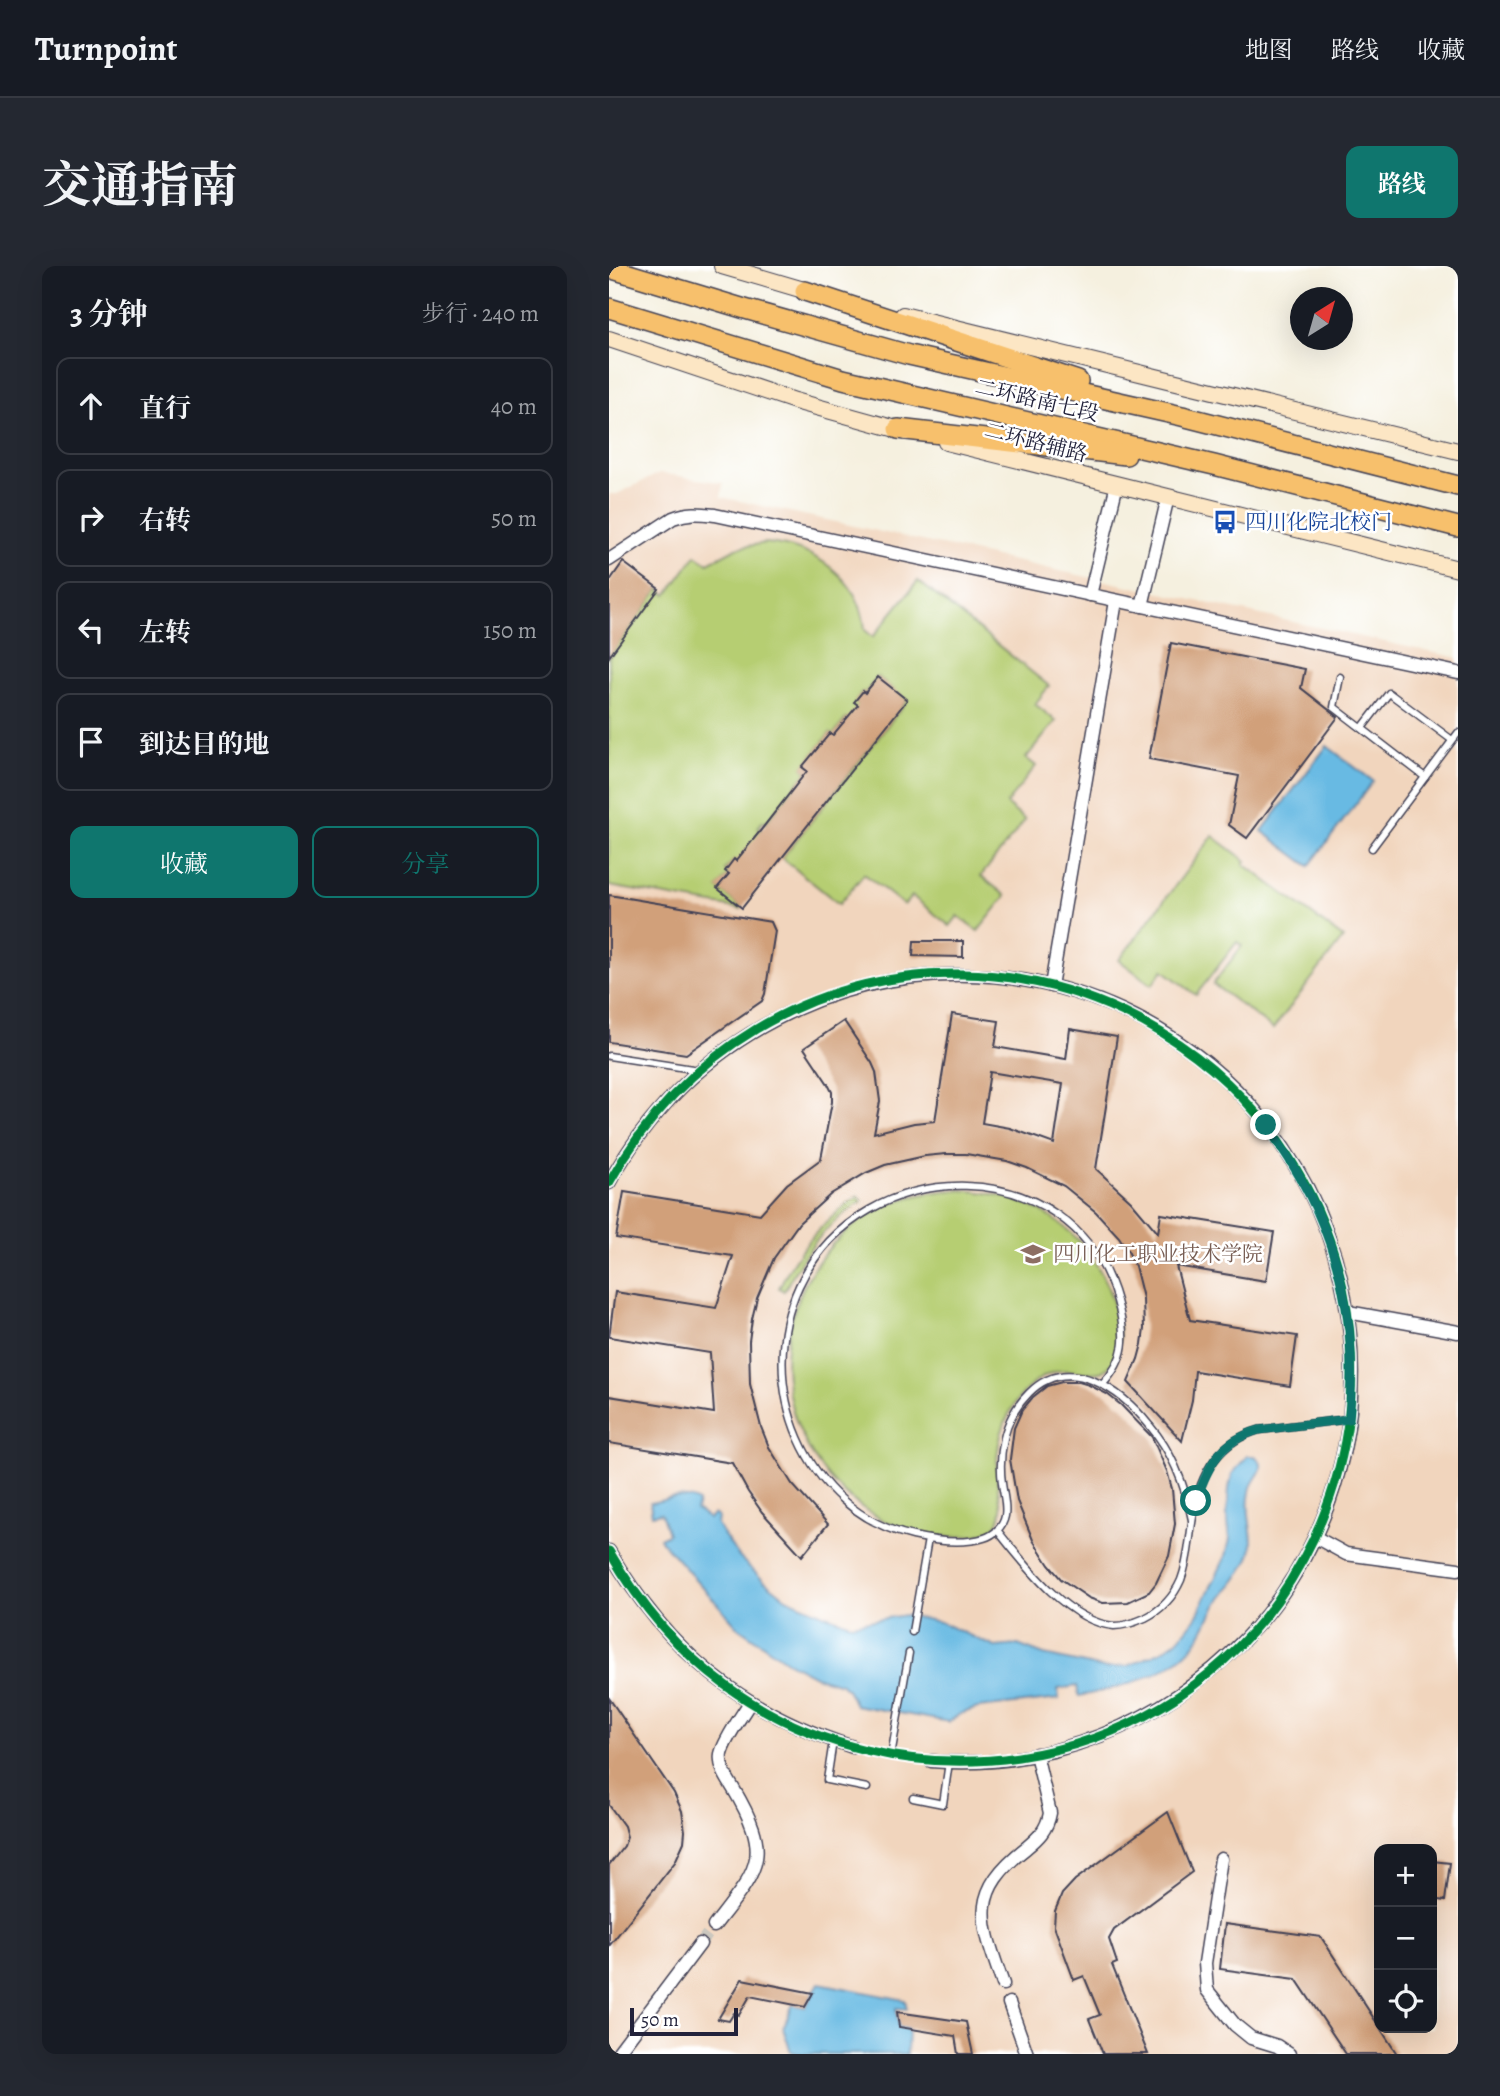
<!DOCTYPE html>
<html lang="zh">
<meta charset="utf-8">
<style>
body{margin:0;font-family:Alegreya,"Noto Serif SC",serif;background:#242831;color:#f1f3f6}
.controls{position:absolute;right:21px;bottom:21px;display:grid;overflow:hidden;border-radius:14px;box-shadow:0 7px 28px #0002}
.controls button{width:63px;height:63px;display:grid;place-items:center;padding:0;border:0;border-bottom:2px solid #363941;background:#171b24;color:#f1f3f6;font:35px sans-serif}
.compass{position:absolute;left:681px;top:21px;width:63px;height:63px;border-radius:50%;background:#171b24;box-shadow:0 7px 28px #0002;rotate:37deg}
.scale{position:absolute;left:21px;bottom:18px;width:108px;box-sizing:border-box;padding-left:7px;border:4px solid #22223b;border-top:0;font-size:19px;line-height:24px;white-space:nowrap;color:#22223b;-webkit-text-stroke:5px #fff;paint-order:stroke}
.stop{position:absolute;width:21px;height:21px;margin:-16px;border:5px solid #0f766e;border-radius:50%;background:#fff}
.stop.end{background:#0f766e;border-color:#fff;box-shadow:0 2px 7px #0008}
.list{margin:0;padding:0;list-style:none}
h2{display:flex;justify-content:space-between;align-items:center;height:91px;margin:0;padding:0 28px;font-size:30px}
h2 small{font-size:23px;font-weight:400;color:#9ea1a6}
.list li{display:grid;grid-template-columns:46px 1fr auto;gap:21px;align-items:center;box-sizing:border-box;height:98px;margin:0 14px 14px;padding:0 14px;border:2px solid #363941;border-radius:14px}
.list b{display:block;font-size:26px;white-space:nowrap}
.list em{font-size:23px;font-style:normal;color:#9ea1a6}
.actions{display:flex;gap:14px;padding:21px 28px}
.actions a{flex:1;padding:16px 0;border:2px solid #0f766e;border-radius:14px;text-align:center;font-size:24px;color:#0f766e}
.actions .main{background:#0f766e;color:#fff}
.icon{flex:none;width:38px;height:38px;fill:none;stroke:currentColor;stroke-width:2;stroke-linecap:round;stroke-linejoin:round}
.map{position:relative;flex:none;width:849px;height:1788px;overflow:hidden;border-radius:14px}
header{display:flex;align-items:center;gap:42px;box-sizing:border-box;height:98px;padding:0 35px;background:#171b24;border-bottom:2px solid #363941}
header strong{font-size:33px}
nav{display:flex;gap:38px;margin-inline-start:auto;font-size:24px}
.intro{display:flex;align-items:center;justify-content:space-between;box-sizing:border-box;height:168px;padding:0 42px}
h1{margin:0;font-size:49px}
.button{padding:18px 32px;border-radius:14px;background:#0f766e;color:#fff;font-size:24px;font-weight:700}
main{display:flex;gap:42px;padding:0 42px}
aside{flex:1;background:#171b24;border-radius:14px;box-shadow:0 7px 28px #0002}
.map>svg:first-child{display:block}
</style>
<header>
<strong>Turnpoint</strong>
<nav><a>地图</a><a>路线</a><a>收藏</a></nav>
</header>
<div class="intro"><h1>交通指南</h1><a class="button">路线</a></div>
<main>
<aside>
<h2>3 分钟<small>步行 · 240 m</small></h2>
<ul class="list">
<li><svg class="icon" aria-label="ahead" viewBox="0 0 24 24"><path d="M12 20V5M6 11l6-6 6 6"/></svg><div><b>直行</b></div><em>40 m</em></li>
<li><svg class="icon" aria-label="right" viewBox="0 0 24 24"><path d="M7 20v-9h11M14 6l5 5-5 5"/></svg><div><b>右转</b></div><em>50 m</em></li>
<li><svg class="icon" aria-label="left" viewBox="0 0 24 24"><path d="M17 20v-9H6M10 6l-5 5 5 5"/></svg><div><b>左转</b></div><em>150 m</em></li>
<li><svg class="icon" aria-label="arrive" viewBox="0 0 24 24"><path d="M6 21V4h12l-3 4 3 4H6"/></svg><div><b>到达目的地</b></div></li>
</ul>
<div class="actions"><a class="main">收藏</a><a>分享</a></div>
</aside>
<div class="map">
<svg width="849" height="1788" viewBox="0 0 849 1788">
<rect width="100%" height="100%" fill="#fff"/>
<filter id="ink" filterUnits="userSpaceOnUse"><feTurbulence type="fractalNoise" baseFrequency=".0143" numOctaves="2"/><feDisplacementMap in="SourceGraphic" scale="14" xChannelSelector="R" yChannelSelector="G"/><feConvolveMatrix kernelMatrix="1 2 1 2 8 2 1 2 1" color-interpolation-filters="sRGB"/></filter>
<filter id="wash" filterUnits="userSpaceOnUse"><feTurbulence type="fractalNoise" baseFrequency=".00686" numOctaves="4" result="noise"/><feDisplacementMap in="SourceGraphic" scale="28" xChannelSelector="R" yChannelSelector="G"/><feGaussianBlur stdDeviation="1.57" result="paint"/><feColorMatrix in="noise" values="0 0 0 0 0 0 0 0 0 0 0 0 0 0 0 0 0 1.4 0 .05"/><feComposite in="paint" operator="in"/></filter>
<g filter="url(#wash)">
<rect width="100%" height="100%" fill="#f5f0df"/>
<path fill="#f1d5bd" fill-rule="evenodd" d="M51,207L114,217L112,231L849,392V1788H0V228H8ZM770,1583H823V1762H770Z"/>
<g fill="#b6ce72" stroke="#6c7856" stroke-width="2">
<path d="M157,277C205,281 252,312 256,364L264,371L309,315L440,420L426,438L447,455L417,492L427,500L397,538L416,554L372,610L397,630L369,665L349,650L341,660L303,630L295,639L255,608L230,638L173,592L298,435L269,411L256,427L253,426L246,436L256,445L245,460L237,453L224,469L221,467L194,501L198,505L157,557L154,555L149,561L152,564L137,603L125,594L116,604L120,608L109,622L133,642L132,643L0,620V391L50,323L58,329L87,289L99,297L127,282Z"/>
<polygon points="604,570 637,595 635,598 734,672 664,763 604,718 633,680 628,676 587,729 554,704 543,719 510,694"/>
<path d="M346,924C421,926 481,962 504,1036C509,1052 514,1073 507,1090C495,1119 471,1101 449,1105C424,1111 405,1134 396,1157C389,1174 387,1192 388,1211C388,1222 391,1232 392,1243C392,1271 361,1271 341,1271C311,1271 278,1259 254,1242C145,1166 153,1004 272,942C295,930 321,926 346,924Z"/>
<path d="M249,930L253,935C216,959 195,986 175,1025L170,1022C188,983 215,955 249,930Z"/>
</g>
<g fill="#67bae3" stroke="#446e8f" stroke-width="2">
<polygon points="718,480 764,515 700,600 653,565"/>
<path d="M638,1190H646C658,1200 650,1206 644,1217C641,1221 641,1227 640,1232C637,1251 646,1270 642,1286C637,1304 621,1320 610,1335C602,1347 597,1361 589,1373C567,1408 508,1423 470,1430L468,1420L449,1423L450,1433L369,1442L351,1448L340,1456L246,1439L238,1423L232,1418L206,1410L179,1396L130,1362L53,1276L51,1272L59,1268L52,1247L43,1249L41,1237C57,1234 75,1227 89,1236L87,1244L100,1253L105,1248L109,1251L108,1259L130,1291L154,1314L177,1332L214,1348L242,1358L296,1349L331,1356L386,1381L409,1379L435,1389L494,1402L519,1400L553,1385L570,1373L586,1353L617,1290L621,1273L618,1248L620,1222L623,1208Z"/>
<polygon points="210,1717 296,1734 298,1743 287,1742 290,1761 299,1762 298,1788 194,1788 182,1786 174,1762 184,1738 196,1741"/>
</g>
<g id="blocks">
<g fill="#d1a07a" fill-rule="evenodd">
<polygon points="14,296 50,323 0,391 0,316"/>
<polygon points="562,377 696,403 692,422 729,451 638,572 620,559 630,510 540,493"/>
<polygon points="269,411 298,434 133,642 108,622 120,608 116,605 125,593 127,595 152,564 198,505 193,501 221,467 224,469 249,439 245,436 254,425 256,427"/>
<polygon points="0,629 162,656 166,665 156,728 153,735 77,788 0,776"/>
<polygon points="305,675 354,675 354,691 304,690"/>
<path d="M343,748L390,755L386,781L457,793L461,763L508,771L487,903L522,935L549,967L552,948L665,966L657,1015L567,1000L581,1054L688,1070L681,1120L586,1105L583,1134L573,1175L519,1116L529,1093L533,1078L535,1063L534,1032L526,1000L519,985L510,971L487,946L455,920L418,902L398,895L357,888H337L316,890L276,899L257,907L222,928L190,957L165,992L148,1032L143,1053L140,1075L141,1118L152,1161L160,1181L183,1218L219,1258L193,1290L153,1246L139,1226L123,1197L0,1177V1130L105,1147L101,1087L0,1071L6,1026L107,1042L124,990L7,972L15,926L151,948L178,918L212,893L223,836V826L219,818L195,782L235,755L263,797L267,806L271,835L265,867L305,857L326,855ZM381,806L454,818L445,878L401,862L373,857Z"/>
<polygon points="453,1116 470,1116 480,1119 498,1128 512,1139 543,1171 558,1205 563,1223 566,1258 560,1290 547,1317 540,1326 519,1336 494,1337 480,1332 452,1313 440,1299 424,1274 408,1235 401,1193 405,1162 413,1144 424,1131 438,1120"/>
<polygon points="0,1432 65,1527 73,1545 76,1565 75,1576 66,1596 0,1680 0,1599 15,1580 18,1571 15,1560 0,1539"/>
<polygon points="559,1546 583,1606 505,1664 500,1673 508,1697 503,1699 539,1788 494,1788 480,1753 491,1749 475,1710 465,1714 445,1660 446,1645 453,1628 466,1614"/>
<polygon points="823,1595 841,1597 836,1635 823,1633"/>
<polygon points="616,1658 712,1671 788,1788 737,1788 687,1713 611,1703"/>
<polygon points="133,1713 204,1727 196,1741 141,1730 130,1749 125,1747 120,1755 109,1753"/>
<polygon points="288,1746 357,1756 364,1788 349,1788 346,1770 290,1761"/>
</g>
</g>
</g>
<g filter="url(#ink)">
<use href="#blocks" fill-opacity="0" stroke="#424154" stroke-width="2"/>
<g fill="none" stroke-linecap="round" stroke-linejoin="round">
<g stroke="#cbc7be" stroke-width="12" stroke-dasharray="12 6" stroke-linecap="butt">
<polyline points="244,1481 272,1488 322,1495"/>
<polyline points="91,1678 105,1660"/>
</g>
<g stroke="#424154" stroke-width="9">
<g id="service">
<polyline points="731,411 725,441 816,511"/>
<polyline points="753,462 780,427 843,474"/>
<polyline points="763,582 849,467"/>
<polyline points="0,790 90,804"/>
<path d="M493,1119C518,1092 518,1070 508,1035C466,883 253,885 190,1020C145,1117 195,1245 304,1270C326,1275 352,1279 375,1272C385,1269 394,1261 396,1250C398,1240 394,1227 393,1217C391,1203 392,1186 395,1172C399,1155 408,1139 420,1127C461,1086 513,1125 541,1160C564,1187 576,1219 583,1254"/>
<path d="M388,1264C415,1298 459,1356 505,1360C516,1360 527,1356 536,1352C552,1344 565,1330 572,1314C580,1293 580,1273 584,1251C590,1210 608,1176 650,1164L740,1153"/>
<polyline points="303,1366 319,1273"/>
<polyline points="224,1475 218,1514 258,1522"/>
<polyline points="283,1484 300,1387"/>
<polyline points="304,1532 334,1538 340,1496"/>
</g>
</g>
<g stroke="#424154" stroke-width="15">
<g id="minor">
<path d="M0,294L64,252C79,246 90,247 106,249L849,407"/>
<polyline points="481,329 508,218"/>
<polyline points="533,340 559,231"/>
<polyline points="442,720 507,335"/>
<path d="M0,917C155,638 550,639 699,923C734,991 748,1069 741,1145C732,1229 695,1312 636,1373C555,1457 439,1505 322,1495"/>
<polyline points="739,1046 849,1066"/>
<polyline points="706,1271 737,1288 849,1303"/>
<path d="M0,1285C59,1386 132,1446 244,1481"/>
<polyline points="612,1593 596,1697 598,1724 626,1759 642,1772 668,1780 680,1788"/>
<path d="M105,1660C149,1603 165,1591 124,1522C118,1512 110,1501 112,1488C116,1472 133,1450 141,1436"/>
<path d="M394,1718C373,1657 358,1628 417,1582C429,1572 438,1564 441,1547L427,1488"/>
<polyline points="400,1737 418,1788"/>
<polyline points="8,1788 91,1678"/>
</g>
</g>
<g stroke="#424154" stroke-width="18">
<g id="secondary">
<polyline points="113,0 208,28"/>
<polyline points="294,49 849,185"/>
<polyline points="0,73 186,135 298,166"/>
<polyline points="337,176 849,303"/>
</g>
</g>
<g stroke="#424154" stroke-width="22">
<g id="trunk">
<polyline points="0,2 136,43 300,89 573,150 849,220"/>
<polyline points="196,25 469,115"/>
<polyline points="0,42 234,113 605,199 849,261"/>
<polyline points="289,163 517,189"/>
</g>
</g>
<use href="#service" stroke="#fff" stroke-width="6"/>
<use href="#minor" stroke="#fff" stroke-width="12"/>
<use href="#secondary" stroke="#fce6c4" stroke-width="16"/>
<use href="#trunk" stroke="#f7c06c" stroke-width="19"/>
<g stroke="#fff" stroke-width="13">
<path id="cycleway" d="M0,917C72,787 203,706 353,708C466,710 574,762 648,848C705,915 739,1000 742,1088C746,1176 719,1263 668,1335C540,1512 291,1546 116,1419C67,1383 30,1337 0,1285"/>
</g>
<use href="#cycleway" stroke="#00873e" stroke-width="9"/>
</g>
</g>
<g fill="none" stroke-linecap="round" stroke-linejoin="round" filter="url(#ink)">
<path stroke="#0f766e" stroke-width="9" d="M587,1235C599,1199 611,1175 650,1164L740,1153C751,1042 723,948 657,859"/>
</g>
<defs>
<g id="bus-bare" transform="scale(1.89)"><path d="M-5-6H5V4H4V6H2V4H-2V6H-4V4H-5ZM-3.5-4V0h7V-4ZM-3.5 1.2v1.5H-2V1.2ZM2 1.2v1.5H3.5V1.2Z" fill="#1a4fb4" stroke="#fff" stroke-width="2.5" paint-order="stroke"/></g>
<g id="university-bare" transform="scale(1.89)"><path d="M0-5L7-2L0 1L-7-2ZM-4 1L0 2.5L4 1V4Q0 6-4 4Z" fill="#8d6e63" stroke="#fff" stroke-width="2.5" paint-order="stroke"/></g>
</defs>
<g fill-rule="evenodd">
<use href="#bus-bare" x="616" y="256"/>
<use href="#university-bare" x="424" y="988"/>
</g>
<g text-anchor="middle" stroke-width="5" stroke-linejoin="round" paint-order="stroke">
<g font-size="21" fill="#22223b" stroke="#fff">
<text transform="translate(428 134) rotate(13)" y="7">二环路南七段</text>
<text transform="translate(427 176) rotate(14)" y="7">二环路辅路</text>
</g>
<g font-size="21" fill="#164399" stroke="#fff" text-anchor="start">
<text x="636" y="263">四川化院北校门</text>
</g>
<g font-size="21" fill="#785e54" stroke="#fff" text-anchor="start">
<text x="444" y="995">四川化工职业技术学院</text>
</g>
</g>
</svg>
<div class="controls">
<button>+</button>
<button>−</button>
<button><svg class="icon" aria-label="locate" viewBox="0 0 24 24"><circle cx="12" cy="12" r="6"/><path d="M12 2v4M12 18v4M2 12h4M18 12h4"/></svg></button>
</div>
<svg class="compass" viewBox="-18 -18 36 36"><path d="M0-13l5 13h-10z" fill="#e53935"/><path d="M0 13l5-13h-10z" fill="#9ea1a6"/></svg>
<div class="scale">50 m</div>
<div class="stop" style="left:587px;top:1235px"></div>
<div class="stop end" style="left:657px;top:859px"></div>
</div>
</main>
